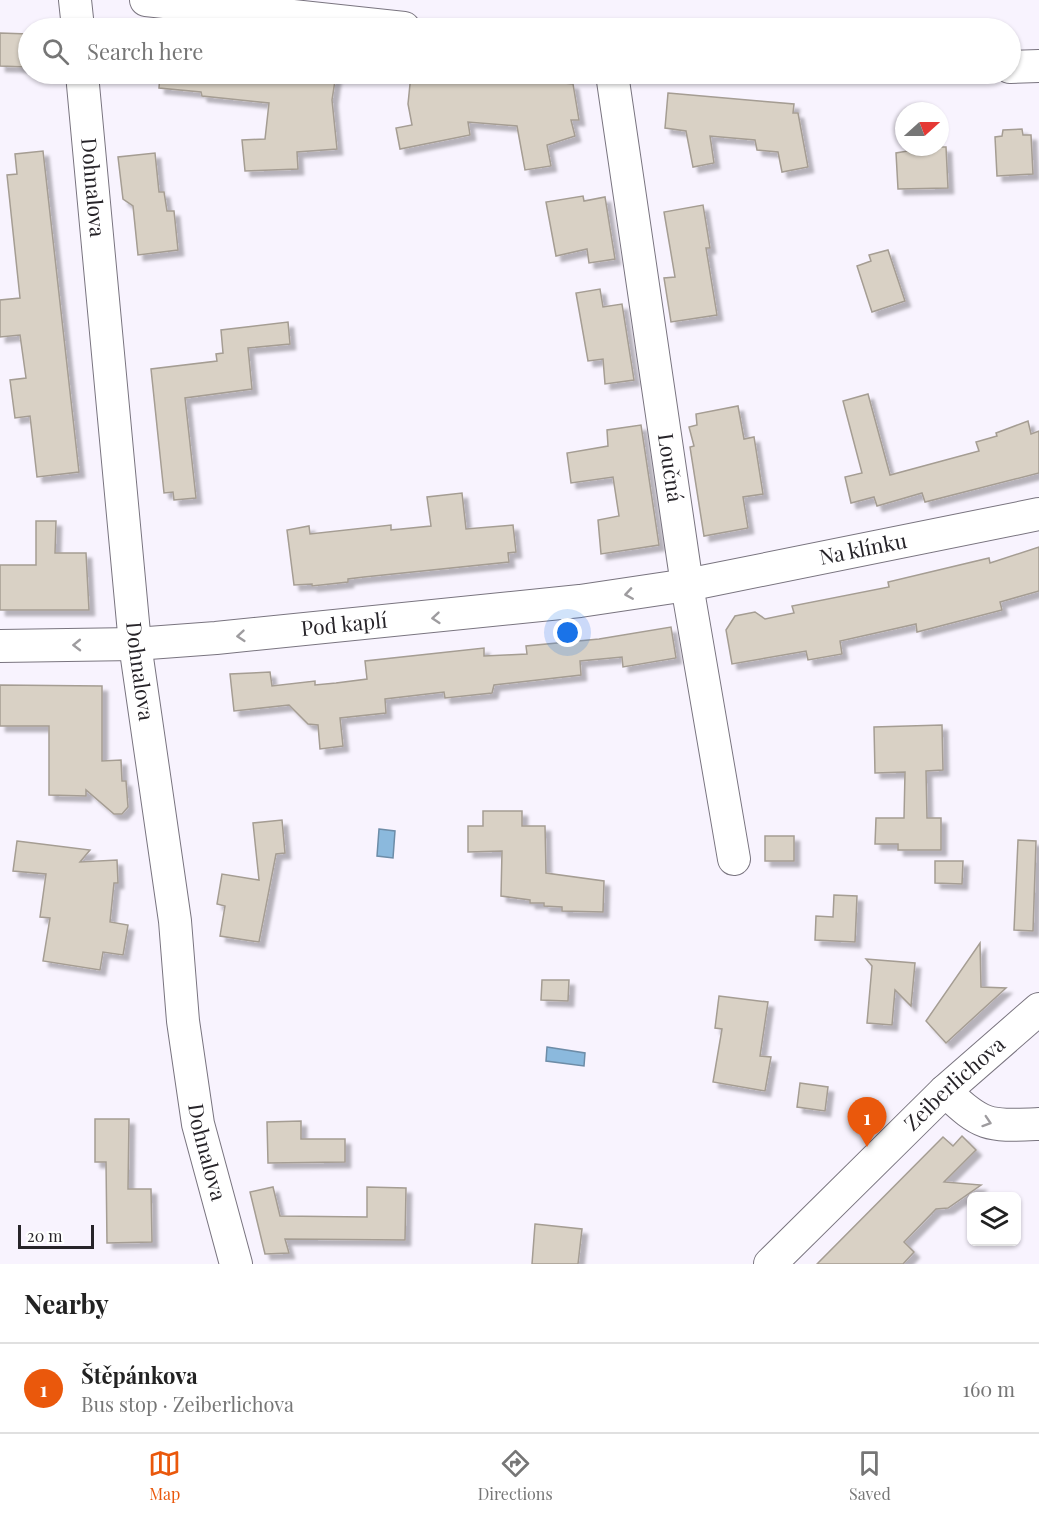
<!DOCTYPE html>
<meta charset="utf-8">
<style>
body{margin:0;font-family:"Playfair Display",serif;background:#f2f2f2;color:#222}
.controls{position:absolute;right:18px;bottom:18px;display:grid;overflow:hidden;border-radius:9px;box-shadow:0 2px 4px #0004}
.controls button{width:54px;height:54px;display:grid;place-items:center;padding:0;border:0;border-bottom:2px solid #e0e0e0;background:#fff;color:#222;font:30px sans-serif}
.compass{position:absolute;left:895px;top:102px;width:54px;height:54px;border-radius:50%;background:#fff;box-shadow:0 2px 4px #0004;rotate:69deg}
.scale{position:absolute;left:18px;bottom:15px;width:76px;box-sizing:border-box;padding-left:6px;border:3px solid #272429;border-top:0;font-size:16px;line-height:21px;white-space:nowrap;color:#272429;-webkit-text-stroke:4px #fff;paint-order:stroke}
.you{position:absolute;left:568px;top:633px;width:21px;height:21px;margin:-15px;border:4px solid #fff;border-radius:50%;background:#1a73e8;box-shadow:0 0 0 9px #1a73e833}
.badge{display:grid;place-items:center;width:39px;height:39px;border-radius:50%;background:#ea580c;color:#fff;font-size:20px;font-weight:700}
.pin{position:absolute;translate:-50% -50px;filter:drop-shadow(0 2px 3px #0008)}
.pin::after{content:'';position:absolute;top:32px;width:21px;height:18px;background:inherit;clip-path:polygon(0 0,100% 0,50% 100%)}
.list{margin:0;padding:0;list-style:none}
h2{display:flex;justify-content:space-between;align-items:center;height:78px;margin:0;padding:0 24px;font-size:26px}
h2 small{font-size:20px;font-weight:400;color:#767676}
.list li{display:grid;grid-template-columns:39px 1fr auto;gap:18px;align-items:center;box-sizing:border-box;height:90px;padding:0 24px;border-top:2px solid #e0e0e0}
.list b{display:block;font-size:22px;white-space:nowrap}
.list p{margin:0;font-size:20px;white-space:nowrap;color:#767676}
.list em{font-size:20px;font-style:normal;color:#767676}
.icon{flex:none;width:33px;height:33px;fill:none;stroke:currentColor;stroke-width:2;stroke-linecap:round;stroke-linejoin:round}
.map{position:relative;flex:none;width:1039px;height:1264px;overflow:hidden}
.search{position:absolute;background:#fff;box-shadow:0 2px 4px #0004;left:18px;right:18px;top:18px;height:66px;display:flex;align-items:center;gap:15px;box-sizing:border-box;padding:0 21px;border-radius:33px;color:#767676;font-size:22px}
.sheet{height:168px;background:#fff}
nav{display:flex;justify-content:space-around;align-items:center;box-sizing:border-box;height:84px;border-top:2px solid #e0e0e0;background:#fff;font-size:16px;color:#767676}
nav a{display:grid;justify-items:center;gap:3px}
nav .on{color:#ea580c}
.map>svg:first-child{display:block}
</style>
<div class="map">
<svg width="1039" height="1264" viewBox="0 0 1039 1264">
<defs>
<filter id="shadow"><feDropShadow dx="5.5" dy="5.5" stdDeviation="1.5" flood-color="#0004"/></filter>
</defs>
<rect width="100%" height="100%" fill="#f8f3fe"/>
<g fill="#8bb9dd" stroke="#6d8ca7" stroke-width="1.5">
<polygon points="379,829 395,831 393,858 377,856"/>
<polygon points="547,1047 585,1053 584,1066 546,1061"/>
</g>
<g fill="#d9d1c5" stroke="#a59d93" stroke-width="1.5" filter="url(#shadow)">
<polygon points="0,33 28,34 28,67 0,66"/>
<polygon points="160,74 336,74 332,100 337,149 297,152 298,169 245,171 242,140 265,139 269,103 202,96 201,92 159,88"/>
<polygon points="411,74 483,74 573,84 579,120 571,120 575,136 547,145 551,166 525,170 517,126 468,122 470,135 400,149 396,128 412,125 408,104"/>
<polygon points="668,93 794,104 793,113 798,113 808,167 782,172 778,152 757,150 755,140 710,136 714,163 693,167 686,131 665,128"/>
<polygon points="1022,129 1023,135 1031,135 1033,174 997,176 995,137 1002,136 1003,130"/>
<polygon points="907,147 946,147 948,188 898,189 896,153 908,151"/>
<polygon points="43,151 79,472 37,477 30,416 15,418 10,380 26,378 20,335 0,337 0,300 20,298 7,175 17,174 15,154"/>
<polygon points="155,153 159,192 164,192 167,211 174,211 178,250 138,255 133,206 123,199 118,157"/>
<polygon points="583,196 584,201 605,197 615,259 589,263 587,249 556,256 546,202"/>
<polygon points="703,205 710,248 706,248 717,315 671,322 664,278 675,277 664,212"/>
<polygon points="888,250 905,301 872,312 857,266 871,261 869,255"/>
<polygon points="600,289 603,307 622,304 634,380 605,384 603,359 588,361 576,293"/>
<polygon points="288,322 290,344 248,348 252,389 185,398 196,498 174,500 173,492 164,493 151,369 217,361 216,354 223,353 221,330"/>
<polygon points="868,394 890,475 979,451 976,442 997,436 996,433 1028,421 1031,434 1039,431 1039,473 925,502 922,493 877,506 874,497 851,503 845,477 862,473 843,401"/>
<polygon points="738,406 744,439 754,437 763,494 743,497 748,528 704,536 690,447 694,446 689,427 697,425 696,414"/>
<polygon points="641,425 659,545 601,554 598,520 619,516 613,477 571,483 567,453 608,446 607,430"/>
<polygon points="462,493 466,529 513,525 516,552 508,553 509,562 364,577 348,579 348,582 312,586 312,584 294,585 287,530 309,526 310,534 391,525 391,530 431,526 427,497"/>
<polygon points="36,521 56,521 55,553 86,553 89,610 0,610 0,565 36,565"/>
<polygon points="1039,547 1039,591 1000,602 1002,610 917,632 916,624 840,641 842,654 808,660 806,651 732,664 726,630 735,616 755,612 765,619 794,613 792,606 889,587 888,582 989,558 990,563"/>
<polygon points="671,627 676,658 623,667 622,657 580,661 581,675 494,685 492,693 445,698 444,692 385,699 386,713 340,718 343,746 320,749 318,725 308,724 289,705 234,711 230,674 270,672 272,686 315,681 315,685 336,683 367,679 365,661 484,648 484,656 527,654 526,646 599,639"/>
<polygon points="0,685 102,686 102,761 121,760 122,781 126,781 128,807 122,814 114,814 86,790 86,796 49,795 49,726 0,726"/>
<polygon points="942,725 943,770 926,771 927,818 941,818 941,850 898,850 898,844 875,844 876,818 904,818 905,772 875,773 874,727"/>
<polygon points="483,811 522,811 522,826 545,826 546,873 604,881 603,912 562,911 562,907 544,906 544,903 530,903 530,900 501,896 502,851 468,852 468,826 483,826"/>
<polygon points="282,820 285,853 276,854 259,942 220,936 225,906 217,904 222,874 259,880 253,823"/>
<rect x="765" y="836" width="29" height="25"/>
<polygon points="1018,840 1036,841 1033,931 1014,930"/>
<polygon points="17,841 90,850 80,862 117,860 118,883 114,883 110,922 128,925 123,955 103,952 100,970 43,961 50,918 40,917 46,874 13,871"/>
<polygon points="935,861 963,861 962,884 935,883"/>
<polygon points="834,895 857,896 855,942 815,940 816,916 833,917"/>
<polygon points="980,943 981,987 1006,988 946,1043 926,1021"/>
<polygon points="866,959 915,963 911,1006 895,990 892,1025 867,1023 872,966"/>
<polygon points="542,980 569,980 568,1001 541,1000"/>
<polygon points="719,996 768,1002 760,1056 771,1057 765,1091 713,1082 722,1029 715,1028"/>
<polygon points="800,1083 828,1087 825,1111 797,1107"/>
<polygon points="95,1119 129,1119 128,1189 151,1189 152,1242 107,1243 106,1162 95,1162"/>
<polygon points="301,1121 301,1139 345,1139 345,1162 268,1163 267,1122"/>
<polygon points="962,1136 976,1150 944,1182 981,1185 948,1208 936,1209 904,1242 914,1252 903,1264 817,1264 943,1137 953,1146"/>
<polygon points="273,1187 280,1216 367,1217 367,1187 406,1188 405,1240 285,1239 289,1253 265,1254 250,1192"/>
<polygon points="535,1224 582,1229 578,1264 532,1264"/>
</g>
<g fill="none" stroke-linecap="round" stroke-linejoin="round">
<g stroke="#79747f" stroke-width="34">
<g id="minor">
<polyline points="75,0 78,28"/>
<polyline points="146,0 404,28"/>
<polyline points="1010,67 1039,66"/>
<path id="s1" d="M82,74L135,644L175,921L183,1021L198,1124L236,1264"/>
<path id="s2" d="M612,74L687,585L734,859"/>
<path id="s3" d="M0,646L135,644L216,638L580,601L687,585L1039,514"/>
<path d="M945,1091C983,1127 987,1126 1039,1124"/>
<path id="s4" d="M770,1264L945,1091L1039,1009"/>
</g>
</g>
<use href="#minor" stroke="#fff" stroke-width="32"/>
</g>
<defs><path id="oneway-chevron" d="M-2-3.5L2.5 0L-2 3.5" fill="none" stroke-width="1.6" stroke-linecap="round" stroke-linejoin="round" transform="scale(1.5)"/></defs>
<g stroke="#9e9c9f">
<use href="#oneway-chevron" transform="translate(629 594) rotate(171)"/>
<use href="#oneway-chevron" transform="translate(436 618) rotate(175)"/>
<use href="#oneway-chevron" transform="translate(241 636) rotate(175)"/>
<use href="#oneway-chevron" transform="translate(77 645) rotate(179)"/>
<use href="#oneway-chevron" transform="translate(987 1122) rotate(18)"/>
</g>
<g text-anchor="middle" stroke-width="5" stroke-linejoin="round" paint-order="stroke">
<g font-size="21" fill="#272429" stroke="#fff">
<text dy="7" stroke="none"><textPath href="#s1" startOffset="114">Dohnalova</textPath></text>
<text dy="7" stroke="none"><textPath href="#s2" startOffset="398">Loučná</textPath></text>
<text dy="7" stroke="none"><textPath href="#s3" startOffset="870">Na klínku</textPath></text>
<text dy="7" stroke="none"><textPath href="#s3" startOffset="345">Pod kaplí</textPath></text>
<text dy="7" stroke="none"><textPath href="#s1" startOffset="600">Dohnalova</textPath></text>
<text dy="7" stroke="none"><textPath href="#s4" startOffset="258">Zeiberlichova</textPath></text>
<text dy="7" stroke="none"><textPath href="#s1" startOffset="1086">Dohnalova</textPath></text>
</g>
</g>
</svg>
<div class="controls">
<button><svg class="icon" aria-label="layers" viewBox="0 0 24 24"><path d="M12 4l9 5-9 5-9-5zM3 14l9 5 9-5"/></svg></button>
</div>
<svg class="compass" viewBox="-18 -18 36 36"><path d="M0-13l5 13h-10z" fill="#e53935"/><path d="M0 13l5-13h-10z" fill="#767676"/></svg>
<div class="scale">20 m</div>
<div class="you"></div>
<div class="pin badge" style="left:867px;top:1147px">1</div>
<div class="search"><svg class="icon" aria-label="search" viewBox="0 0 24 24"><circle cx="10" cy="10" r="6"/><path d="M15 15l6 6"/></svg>Search here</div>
</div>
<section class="sheet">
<h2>Nearby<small></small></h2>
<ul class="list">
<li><span class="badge">1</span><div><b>Štěpánkova</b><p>Bus stop · Zeiberlichova</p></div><em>160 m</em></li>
</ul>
</section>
<nav>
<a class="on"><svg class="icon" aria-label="map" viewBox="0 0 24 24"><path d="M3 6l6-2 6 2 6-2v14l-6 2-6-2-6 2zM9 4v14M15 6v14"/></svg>Map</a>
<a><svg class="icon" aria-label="directions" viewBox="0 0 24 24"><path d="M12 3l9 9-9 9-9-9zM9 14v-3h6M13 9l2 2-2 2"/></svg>Directions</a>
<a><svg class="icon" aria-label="saved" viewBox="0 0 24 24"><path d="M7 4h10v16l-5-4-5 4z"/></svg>Saved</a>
</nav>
